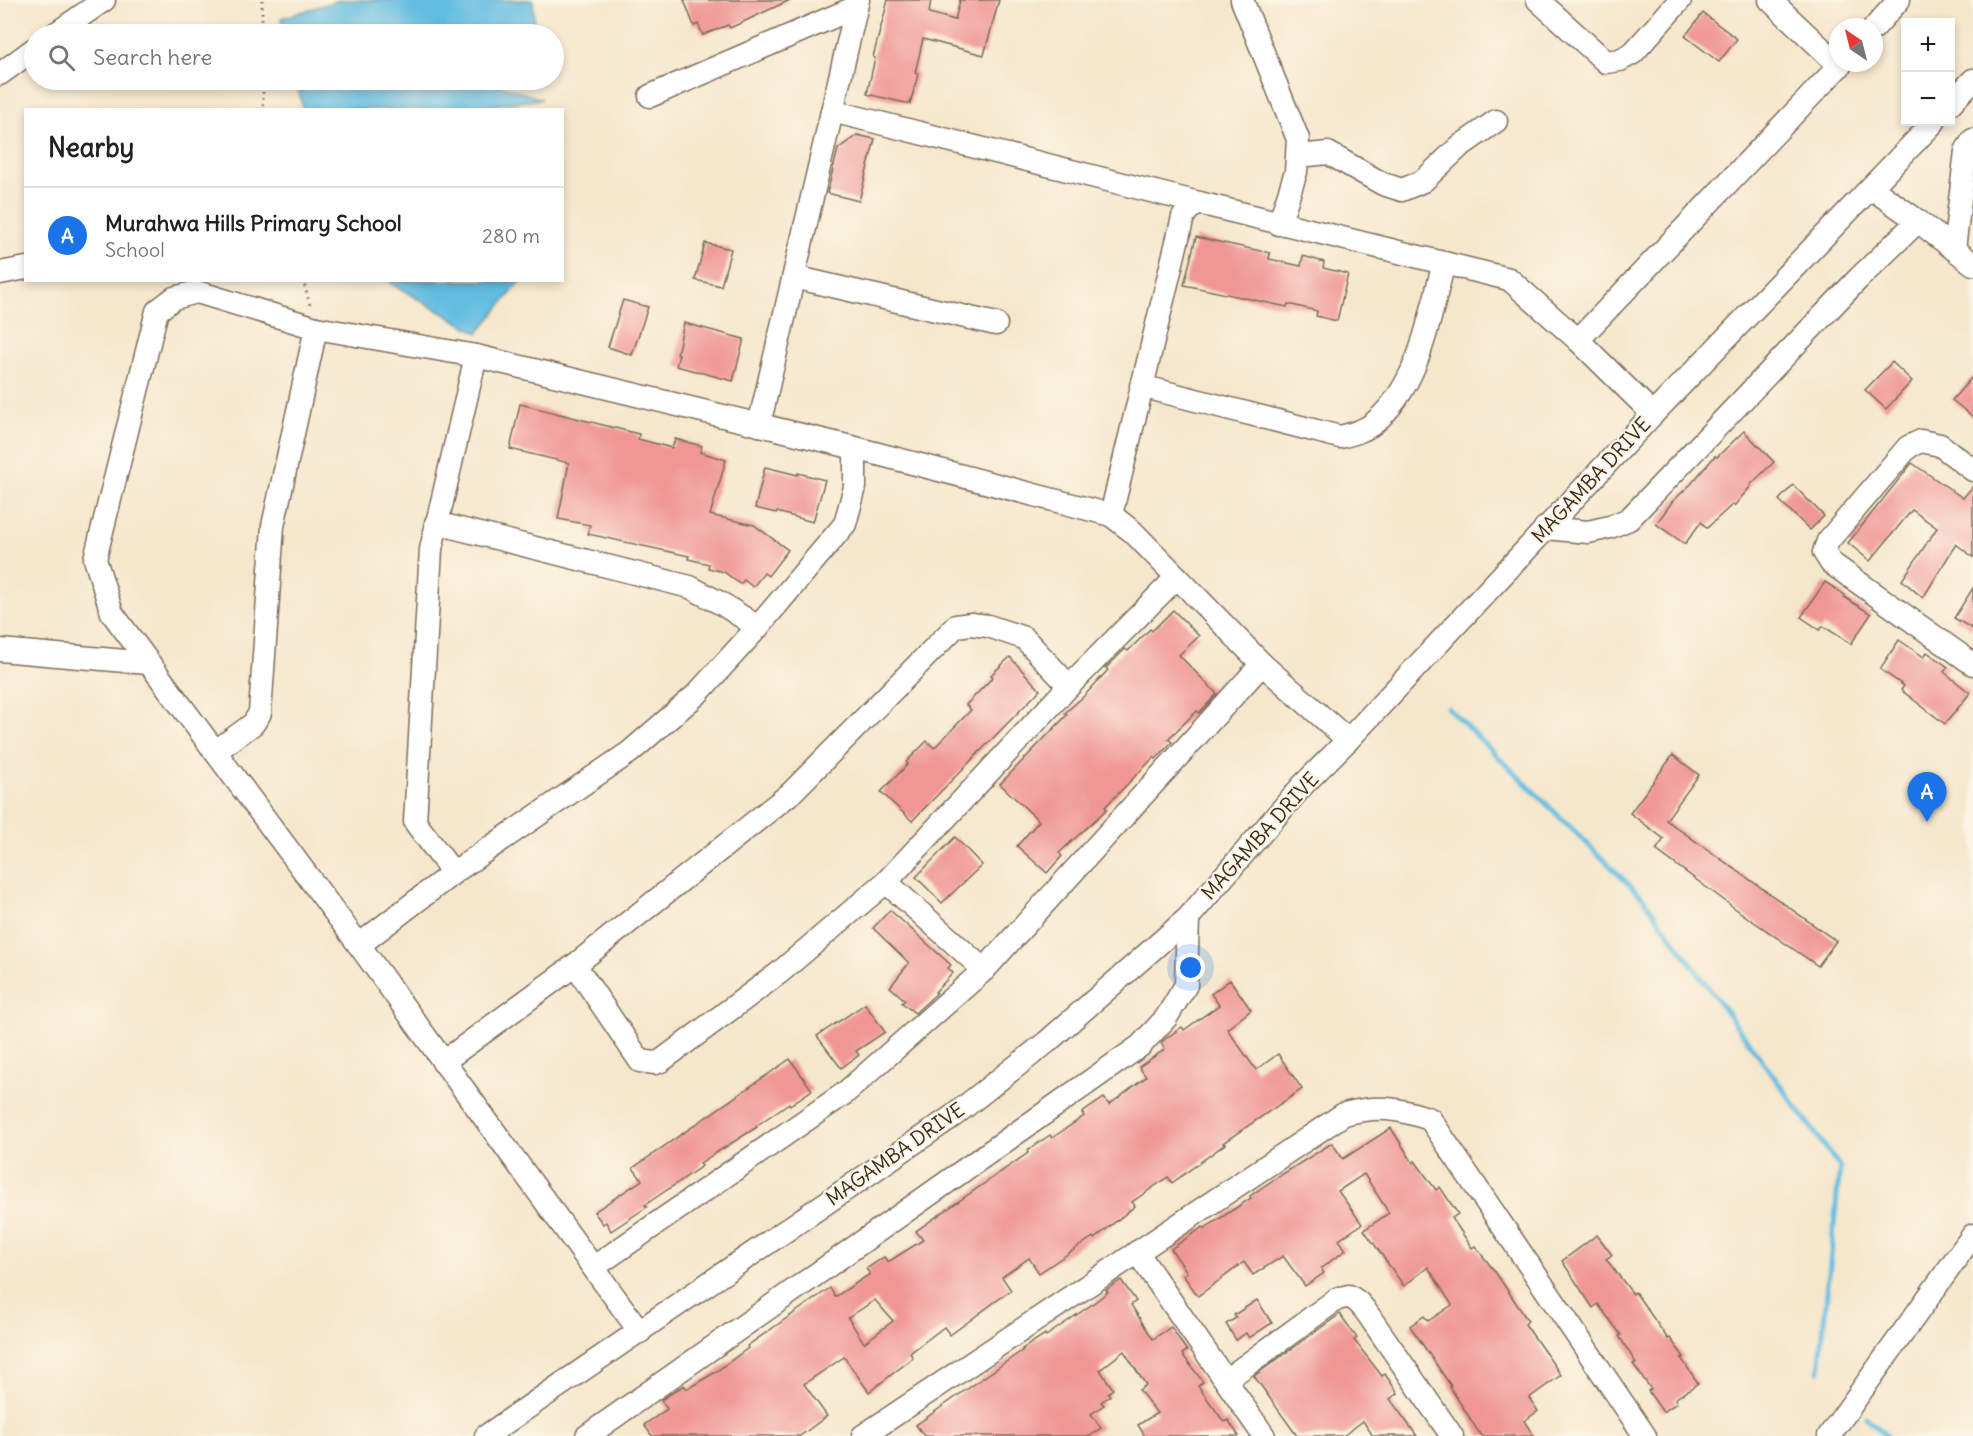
<!DOCTYPE html>
<meta charset="utf-8">
<style>
body{margin:0;font-family:Delius,sans-serif;background:#f2f2f2;color:#202124}
.controls{position:absolute;right:18px;top:18px;display:grid;overflow:hidden;border-radius:0px;box-shadow:0 3px 9px #0003}
.controls button{width:54px;height:54px;display:grid;place-items:center;padding:0;border:0;border-bottom:2px solid #e0e0e0;background:#fff;color:#202124;font:30px sans-serif}
.compass{position:absolute;left:1829px;top:18px;width:54px;height:54px;border-radius:50%;background:#fff;box-shadow:0 3px 9px #0003;rotate:325deg}
.you{position:absolute;left:1191px;top:968px;width:21px;height:21px;margin:-15px;border:4px solid #fff;border-radius:50%;background:#1a73e8;box-shadow:0 0 0 9px #1a73e833}
.badge{display:grid;place-items:center;width:39px;height:39px;border-radius:50%;background:#1a73e8;color:#fff;font-size:20px;font-weight:700}
.pin{position:absolute;translate:-50% -50px;filter:drop-shadow(0 2px 3px #0008)}
.pin::after{content:'';position:absolute;top:32px;width:21px;height:18px;background:inherit;clip-path:polygon(0 0,100% 0,50% 100%)}
.list{margin:0;padding:0;list-style:none}
h2{display:flex;justify-content:space-between;align-items:center;height:78px;margin:0;padding:0 24px;font-size:26px}
h2 small{font-size:20px;font-weight:400;color:#757577}
.list li{display:grid;grid-template-columns:39px 1fr auto;gap:18px;align-items:center;box-sizing:border-box;height:96px;padding:0 24px;border-top:2px solid #e0e0e0}
.list b{display:block;font-size:22px;white-space:nowrap}
.list p{margin:0;font-size:20px;white-space:nowrap;color:#757577}
.list em{font-size:20px;font-style:normal;color:#757577}
.icon{flex:none;width:33px;height:33px;fill:none;stroke:currentColor;stroke-width:2;stroke-linecap:round;stroke-linejoin:round}
.map{position:relative;flex:none;width:1973px;height:1436px;overflow:hidden}
.search{position:absolute;background:#fff;box-shadow:0 3px 9px #0003;left:24px;top:24px;width:540px;height:66px;display:flex;align-items:center;gap:15px;box-sizing:border-box;padding:0 21px;border-radius:33px;color:#757577;font-size:22px}
.panel{position:absolute;background:#fff;box-shadow:0 3px 9px #0003;left:24px;top:108px;width:540px;height:174px;border-radius:0px}
.map>svg:first-child{display:block}
</style>
<div class="map">
<svg width="1973" height="1436" viewBox="0 0 1973 1436">
<rect width="100%" height="100%" fill="#fcf5e5"/>
<filter id="ink" filterUnits="userSpaceOnUse"><feTurbulence type="fractalNoise" baseFrequency=".0167" numOctaves="2"/><feDisplacementMap in="SourceGraphic" scale="12" xChannelSelector="R" yChannelSelector="G"/><feConvolveMatrix kernelMatrix="1 2 1 2 8 2 1 2 1" color-interpolation-filters="sRGB"/></filter>
<filter id="wash" filterUnits="userSpaceOnUse"><feTurbulence type="fractalNoise" baseFrequency=".008" numOctaves="4" result="noise"/><feDisplacementMap in="SourceGraphic" scale="24" xChannelSelector="R" yChannelSelector="G"/><feGaussianBlur stdDeviation="1.35" result="paint"/><feColorMatrix in="noise" values="0 0 0 0 0 0 0 0 0 0 0 0 0 0 0 0 0 1.4 0 .05"/><feComposite in="paint" operator="in"/></filter>
<g filter="url(#wash)">
<rect width="100%" height="100%" fill="#f5e7cc"/>
<g fill="#64bde1" stroke="#507480" stroke-width="1.5">
<polygon points="340,0 533,0 535,30 517,34 285,34 281,18"/>
<polygon points="296,80 485,80 542,99 478,107 474,110 303,109"/>
<polygon points="390,281 390,280 521,281 478,333 390,283"/>
</g>
<g fill="none" stroke-linecap="round" stroke-linejoin="round">
<g stroke="#64bde1" stroke-width="5">
<polyline points="1448,708 1643,898 1840,1167 1819,1371"/>
<polyline points="1866,1417 1887,1436"/>
</g>
</g>
<g id="blocks">
<g fill="#f09795" fill-rule="evenodd">
<polygon points="684,0 790,0 730,28 728,25 703,35 698,24 694,26"/>
<polygon points="888,0 931,0 929,13 955,20 960,0 999,0 984,55 923,39 915,73 918,74 910,104 867,94 875,58 873,57"/>
<polygon points="1703,13 1737,39 1719,62 1685,36"/>
<polygon points="857,135 875,139 859,201 827,193 838,149"/>
<polygon points="1196,237 1270,253 1269,259 1301,266 1303,256 1324,262 1323,268 1348,274 1337,321 1316,316 1317,311 1288,304 1287,307 1184,285"/>
<polygon points="705,243 731,249 721,286 695,280"/>
<polygon points="623,300 648,307 632,355 608,347"/>
<polygon points="684,323 744,339 733,381 676,366 679,354 677,354"/>
<polygon points="1892,362 1912,381 1886,409 1865,390"/>
<polygon points="1973,376 1973,417 1952,400"/>
<polygon points="520,404 639,434 638,439 672,448 675,439 702,446 700,452 726,460 710,515 754,525 788,550 768,576 764,573 753,587 744,580 740,584 724,572 708,568 709,564 688,559 689,556 588,534 590,525 558,519 569,463 510,449"/>
<polygon points="1744,431 1774,462 1750,485 1751,486 1734,506 1733,504 1707,528 1701,522 1685,544 1656,524 1672,502 1691,484 1715,456 1717,457"/>
<polygon points="1912,463 1963,498 1973,486 1973,557 1956,544 1923,598 1902,580 1937,528 1912,510 1870,561 1848,543"/>
<polygon points="765,467 798,475 798,473 825,480 813,522 777,512 776,513 755,508"/>
<polygon points="1793,485 1824,516 1810,530 1779,500"/>
<polygon points="1825,582 1845,595 1844,597 1871,614 1851,644 1823,626 1820,630 1801,617"/>
<polygon points="1973,588 1973,629 1954,618"/>
<polygon points="1173,610 1199,636 1179,655 1217,694 1199,713 1197,711 1168,739 1172,742 1156,759 1154,757 1105,807 1107,809 1059,853 1062,856 1047,873 1017,846 1039,821 1000,784 1067,715 1065,713 1084,696 1108,670 1106,668 1125,649 1128,651 1150,629 1152,631"/>
<polygon points="1899,640 1924,657 1927,652 1948,667 1944,672 1970,693 1945,724 1901,690 1904,686 1880,669"/>
<polygon points="1010,657 1040,690 912,821 881,792 908,764 906,762 927,741 934,748 971,710 966,705 993,677 991,675"/>
<polygon points="1673,755 1699,775 1666,820 1836,941 1818,966 1744,915 1656,850 1664,839 1630,813"/>
<polygon points="955,837 982,865 942,903 916,877"/>
<polygon points="890,910 951,965 948,968 953,973 935,992 937,993 915,1013 902,1003 905,1000 890,987 909,963 873,928"/>
<path d="M1230,980L1251,1010L1227,1029L1256,1070L1278,1054L1302,1089L1223,1143L1225,1144L1172,1183L1168,1177L1132,1202L1135,1206L1094,1239L1093,1237L1039,1273L1029,1258L1002,1277L1011,1290L950,1335L944,1327L910,1353L913,1358L869,1392L844,1357L804,1384L827,1416L800,1436H652L644,1425L667,1409L661,1400L684,1385L687,1389L714,1373L748,1348L747,1346L830,1288L835,1297L870,1274L866,1269L884,1257L888,1262L923,1240L916,1231L1028,1153L1027,1151L1050,1135L1052,1138L1084,1116L1082,1113L1104,1098L1109,1105L1146,1077L1139,1067L1165,1049L1161,1043L1165,1039L1182,1027L1184,1030L1219,1005L1211,994ZM875,1300L893,1321L864,1343L848,1318Z"/>
<polygon points="865,1004 885,1032 856,1051 859,1055 841,1068 817,1036"/>
<polygon points="790,1059 812,1090 790,1105 789,1103 756,1126 757,1127 700,1163 702,1166 645,1205 647,1207 611,1231 606,1222 603,1224 594,1212 642,1180 633,1168"/>
<polygon points="1391,1128 1413,1163 1415,1161 1436,1190 1440,1187 1458,1214 1452,1218 1472,1248 1475,1246 1496,1273 1528,1321 1525,1324 1561,1375 1529,1398 1538,1411 1524,1421 1534,1436 1481,1436 1450,1387 1451,1386 1410,1326 1424,1316 1428,1321 1452,1305 1428,1267 1404,1286 1364,1230 1389,1213 1364,1174 1338,1191 1362,1224 1339,1240 1346,1250 1321,1268 1324,1273 1305,1286 1283,1256 1253,1275 1244,1262 1198,1296 1183,1275 1187,1272 1171,1249 1203,1227 1204,1229 1251,1198 1250,1196 1270,1182 1332,1143 1343,1159"/>
<polygon points="1597,1235 1612,1255 1606,1259 1633,1294 1635,1292 1668,1339 1670,1338 1684,1357 1681,1358 1698,1383 1675,1399 1677,1403 1663,1412 1648,1391 1651,1389 1633,1364 1636,1363 1619,1336 1621,1335 1598,1304 1593,1308 1562,1261"/>
<polygon points="1121,1280 1136,1301 1131,1305 1153,1339 1171,1327 1187,1351 1182,1354 1203,1382 1198,1386 1224,1422 1228,1420 1239,1436 1145,1436 1138,1425 1157,1413 1139,1390 1146,1385 1124,1351 1100,1370 1113,1389 1108,1393 1110,1396 1101,1402 1104,1405 1091,1414 1101,1428 1090,1436 924,1436 916,1425 1023,1350 1022,1349 1045,1334 1046,1336 1091,1305 1108,1292 1106,1290"/>
<polygon points="1257,1300 1272,1323 1249,1338 1246,1333 1236,1340 1226,1324 1236,1318 1234,1315"/>
<polygon points="1340,1314 1357,1338 1354,1340 1382,1376 1385,1374 1398,1393 1390,1399 1417,1436 1373,1436 1363,1421 1343,1436 1297,1436 1254,1376"/>
</g>
</g>
</g>
<g filter="url(#ink)">
<use href="#blocks" fill-opacity="0" stroke="#7c6c5b" stroke-width="1.5"/>
<g fill="none" stroke-linecap="round" stroke-linejoin="round">
<g stroke="#7c6c5b" stroke-width="25">
<g id="minor">
<polyline points="1242,0 1298,139 1296,172 1279,224"/>
<polyline points="1538,0 1606,62 1620,60 1633,53 1680,0"/>
<polyline points="1770,0 1840,66"/>
<polyline points="1874,28 1899,0"/>
<polyline points="55,34 104,0"/>
<polyline points="0,74 34,49"/>
<polyline points="650,96 856,7"/>
<polyline points="1950,104 1973,80"/>
<polyline points="832,111 1199,203"/>
<polyline points="1298,156 1328,153 1383,184 1402,190 1423,181 1459,147 1496,121"/>
<polyline points="1871,188 1918,221 1973,264"/>
<polyline points="1954,249 1966,151 1973,140"/>
<polyline points="0,273 26,268"/>
<polyline points="794,277 996,324"/>
<polyline points="1578,340 1842,63"/>
<path d="M1141,386L1340,437C1352,434 1364,431 1374,423C1420,385 1429,318 1444,263"/>
<polyline points="759,425 858,0"/>
<polyline points="1973,470 1940,445 1921,441 1908,447 1828,541 1824,552 1831,563 1973,664"/>
<polyline points="1111,515 1183,217 1189,209 1199,203 1509,279 1578,340 1653,414"/>
<polyline points="436,523 690,587 722,604 758,627"/>
<polyline points="1545,528 1588,532 1610,527 1629,519 1859,278 1918,221"/>
<polyline points="0,650 148,663"/>
<polyline points="216,751 253,724 260,713 273,526 316,328"/>
<polyline points="453,873 415,822 431,549 476,356"/>
<polyline points="886,882 984,970 1262,664"/>
<polyline points="359,945 453,873 630,752 696,695 758,627 845,524 855,487 855,448"/>
<polyline points="575,965 640,1061 655,1063 661,1061 779,973 886,882 1069,686"/>
<polyline points="443,1062 575,965 791,793 956,626 971,624 988,626 1024,638 1069,686 1177,577"/>
<polyline points="1137,1252 1264,1436"/>
<polyline points="594,1267 845,1093 984,970"/>
<polyline points="640,1332 359,945 112,613 95,559 157,311 174,298 197,292 316,328 476,356 855,448 1111,515 1133,532 1262,664 1348,740"/>
<polyline points="1226,1380 1337,1299 1349,1296 1358,1302 1365,1310 1452,1436"/>
<polyline points="486,1436 953,1116 1047,1042 1188,918 1303,785 1348,740 1653,414 1934,122"/>
<polyline points="587,1436 1140,1046 1166,1018 1186,985 1188,918"/>
<path d="M863,1436L1344,1114C1377,1105 1398,1108 1430,1119L1645,1436"/>
<polyline points="1829,1436 1973,1235"/>
</g>
</g>
<g stroke="#7c6c5b" stroke-width="3" stroke-dasharray="1.5 4.5" stroke-linecap="butt">
<polyline points="262,0 262,34"/>
<polyline points="263,80 263,110"/>
<polyline points="303,280 310,305"/>
</g>
<use href="#minor" stroke="#fff" stroke-width="22"/>
</g>
</g>
<g text-anchor="middle" stroke-width="4.5" stroke-linejoin="round" paint-order="stroke">
<g font-size="20" fill="#3b2a1e" stroke="#fcf5e5">
<text transform="translate(1591 480) rotate(-47)" y="7">MAGAMBA DRIVE</text>
<text transform="translate(1260 836) rotate(-48)" y="7">MAGAMBA DRIVE</text>
<text transform="translate(895 1154) rotate(-35)" y="7">MAGAMBA DRIVE</text>
</g>
</g>
</svg>
<div class="controls">
<button>+</button>
<button>−</button>
</div>
<svg class="compass" viewBox="-18 -18 36 36"><path d="M0-13l5 13h-10z" fill="#e53935"/><path d="M0 13l5-13h-10z" fill="#757577"/></svg>
<div class="you"></div>
<div class="pin badge" style="left:1927px;top:822px">A</div>
<div class="search"><svg class="icon" aria-label="search" viewBox="0 0 24 24"><circle cx="10" cy="10" r="6"/><path d="M15 15l6 6"/></svg>Search here</div>
<section class="panel">
<h2>Nearby<small></small></h2>
<ul class="list">
<li><span class="badge">A</span><div><b>Murahwa Hills Primary School</b><p>School</p></div><em>280 m</em></li>
</ul>
</section>
</div>
